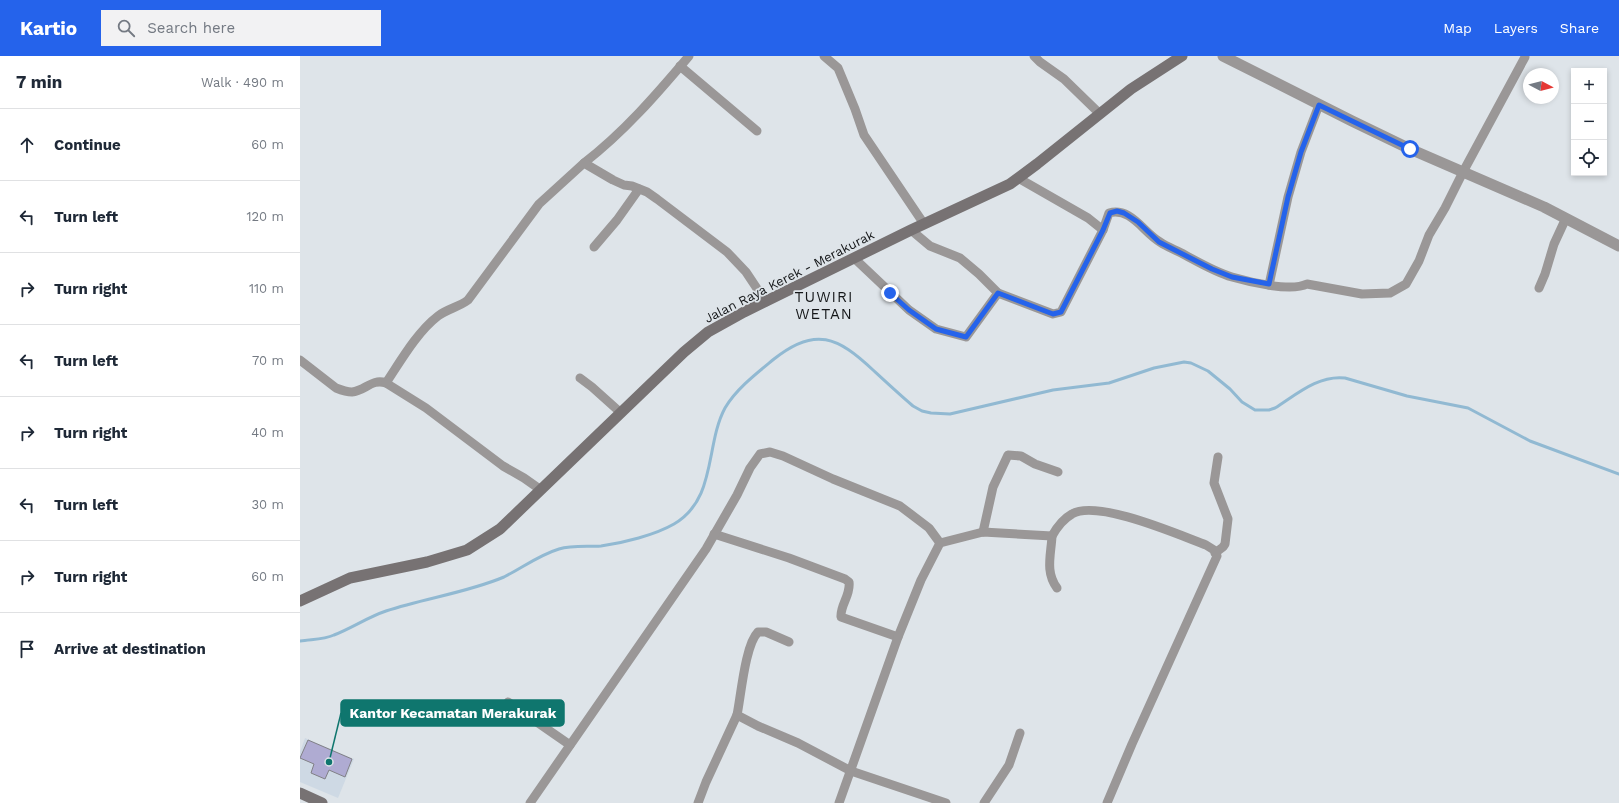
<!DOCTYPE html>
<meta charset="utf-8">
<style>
body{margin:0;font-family:"Work Sans",sans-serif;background:#f2f2f3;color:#1f2937}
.controls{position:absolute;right:12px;top:12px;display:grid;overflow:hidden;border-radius:0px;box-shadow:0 2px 6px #0003}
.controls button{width:36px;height:36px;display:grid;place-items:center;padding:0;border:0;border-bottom:1px solid #e0e1e3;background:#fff;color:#1f2937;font:20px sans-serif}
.compass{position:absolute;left:1223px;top:12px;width:36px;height:36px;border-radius:50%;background:#fff;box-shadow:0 2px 6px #0003;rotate:97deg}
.stop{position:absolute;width:12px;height:12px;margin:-9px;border:3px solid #2563eb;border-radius:50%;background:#fff}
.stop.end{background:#2563eb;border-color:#fff;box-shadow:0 1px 4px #0008}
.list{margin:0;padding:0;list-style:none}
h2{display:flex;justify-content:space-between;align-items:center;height:52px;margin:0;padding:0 16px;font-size:17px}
h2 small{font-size:13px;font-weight:400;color:#747a83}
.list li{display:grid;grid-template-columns:26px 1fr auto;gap:12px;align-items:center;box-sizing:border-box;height:72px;padding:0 16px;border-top:1px solid #e0e1e3}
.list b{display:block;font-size:15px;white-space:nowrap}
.list em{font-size:13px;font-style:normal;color:#747a83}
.icon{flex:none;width:22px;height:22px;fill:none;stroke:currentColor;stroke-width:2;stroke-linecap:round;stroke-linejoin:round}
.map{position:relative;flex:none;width:1319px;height:747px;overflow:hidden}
header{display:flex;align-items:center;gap:24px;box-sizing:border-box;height:56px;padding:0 20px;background:#2563eb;color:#fff}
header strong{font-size:19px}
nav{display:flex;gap:22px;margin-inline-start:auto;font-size:14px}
.search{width:280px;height:36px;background:#f2f2f3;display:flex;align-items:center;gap:10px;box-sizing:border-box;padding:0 14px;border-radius:0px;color:#747a83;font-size:15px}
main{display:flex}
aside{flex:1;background:#fff}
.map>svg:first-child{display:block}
</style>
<header>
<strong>Kartio</strong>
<div class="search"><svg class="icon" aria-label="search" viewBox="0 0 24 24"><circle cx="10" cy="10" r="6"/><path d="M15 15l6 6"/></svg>Search here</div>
<nav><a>Map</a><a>Layers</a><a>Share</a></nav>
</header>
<main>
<aside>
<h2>7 min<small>Walk · 490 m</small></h2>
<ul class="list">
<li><svg class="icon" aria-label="ahead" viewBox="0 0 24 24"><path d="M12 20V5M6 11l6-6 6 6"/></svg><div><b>Continue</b></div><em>60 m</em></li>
<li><svg class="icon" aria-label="left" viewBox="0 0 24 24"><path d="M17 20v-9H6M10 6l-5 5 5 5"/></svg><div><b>Turn left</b></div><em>120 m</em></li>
<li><svg class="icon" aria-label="right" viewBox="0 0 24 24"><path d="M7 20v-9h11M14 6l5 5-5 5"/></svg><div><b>Turn right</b></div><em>110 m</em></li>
<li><svg class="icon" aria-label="left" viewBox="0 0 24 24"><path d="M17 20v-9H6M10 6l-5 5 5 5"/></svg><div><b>Turn left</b></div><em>70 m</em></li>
<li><svg class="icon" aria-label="right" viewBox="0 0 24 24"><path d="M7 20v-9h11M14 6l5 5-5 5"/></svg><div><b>Turn right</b></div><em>40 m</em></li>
<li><svg class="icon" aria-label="left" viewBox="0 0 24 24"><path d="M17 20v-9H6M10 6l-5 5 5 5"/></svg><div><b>Turn left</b></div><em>30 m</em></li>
<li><svg class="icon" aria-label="right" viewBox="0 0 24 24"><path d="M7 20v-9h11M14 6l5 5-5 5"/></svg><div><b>Turn right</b></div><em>60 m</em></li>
<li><svg class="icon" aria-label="arrive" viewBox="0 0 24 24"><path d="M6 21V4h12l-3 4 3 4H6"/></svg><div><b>Arrive at destination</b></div></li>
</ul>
</aside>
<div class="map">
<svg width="1319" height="747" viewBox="0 0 1319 747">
<rect width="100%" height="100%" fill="#dee4e9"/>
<polygon fill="#ced9e4" points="5,682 54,703 38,742 0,726 0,696"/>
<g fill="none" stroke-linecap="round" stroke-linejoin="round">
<path stroke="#91b9d2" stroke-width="3" d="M0,585C11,583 23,584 34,579C52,572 68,561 86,555C125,542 166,537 204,521C222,512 239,499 259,493C272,489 287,491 301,490C323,487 355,479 374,468C417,443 405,389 425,352C436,333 457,317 474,303C515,270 538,281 573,314C586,326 600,339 613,350L622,355L631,357L650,358L753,334L809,327L854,312L884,306L891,307L908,315L930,333L942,346L955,354H969L975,352C997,338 1018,319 1045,322L1107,340L1168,352L1230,385L1319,418"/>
</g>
<polygon fill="#afabd2" stroke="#818086" points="8,684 52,703 45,721 29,714 25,723 11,717 14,708 0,702"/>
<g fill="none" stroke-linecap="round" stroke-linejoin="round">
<g stroke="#9a9797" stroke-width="9">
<polyline points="524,0 538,12 555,53 564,79 624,168"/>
<polyline points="734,0 740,6 764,23 800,58"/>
<polyline points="380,10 457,75"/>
<path d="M284,107C324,76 356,39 389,0"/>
<path d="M718,122L788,162L803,174L809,157C831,151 843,176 860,186C867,191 876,194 885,199C900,207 915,216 932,221C949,226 991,236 1007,228L1062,238L1090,237L1106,228L1119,205L1129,179L1145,152L1163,116L1225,1"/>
<polyline points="611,174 630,190 660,202 679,218 698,237 753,258 761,256 803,174"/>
<polyline points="294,191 317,164 339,133"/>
<polyline points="554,202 609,254 636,273 666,281 698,237"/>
<polyline points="969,229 988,141 1001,96 1019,49"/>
<polyline points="1239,232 1245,218 1254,188 1266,162"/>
<path d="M0,304L36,332C41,334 47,336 52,336C65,335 72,322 86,327L126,352L203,410L224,422L241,434"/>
<polyline points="280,322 292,331 321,357"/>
<path d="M86,327C100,306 117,276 138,260C147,253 159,251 168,244L239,148L284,107L313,124L324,129L332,130L347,136L357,143L427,196L446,216L466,246"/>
<polyline points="683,476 693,431 708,399 721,400 735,408 758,416"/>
<path d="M414,478L489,502L545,523L549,526C551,539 540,549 541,561L598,581"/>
<path d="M752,480C751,499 745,516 757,532"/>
<polyline points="915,497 923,491 925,488 928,463 914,427 918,401"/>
<polyline points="208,646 270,689"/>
<path d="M437,659C441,640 445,589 458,576H466L489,586"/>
<polyline points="230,747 406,493 437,439 450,412 460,398 470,396 483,400 533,423 600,450 629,472 640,487"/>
<polyline points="398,747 406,726 437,659 458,670 498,687 551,715 646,747"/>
<path d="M539,747L598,581L621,524L640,487L683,476L752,480C757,471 763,463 772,458C797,443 879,479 906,489L914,494L917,500L832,688L807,747"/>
<polyline points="684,747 709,709 720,677"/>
</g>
<polyline stroke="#9a9797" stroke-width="11" points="923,0 1052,65 1110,93 1244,151 1319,190"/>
<g stroke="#777273" stroke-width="11">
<polyline points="0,545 50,522 127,506 167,494 200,473 384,296 408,276 444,256 611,174 710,128 737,108 831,33 882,0"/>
<polyline points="0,737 22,747"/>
</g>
</g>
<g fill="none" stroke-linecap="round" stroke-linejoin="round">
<polyline stroke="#2563eb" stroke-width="5" points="590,237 609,254 636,273 666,281 698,237 753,258 761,256 803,174 810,157 817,155 824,157 838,166 859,186 912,213 932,221 969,228 988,141 1001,96 1019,49 1110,93"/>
</g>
<g text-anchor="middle" stroke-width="3.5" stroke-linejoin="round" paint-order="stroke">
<g font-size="13" fill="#141618" stroke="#dee4e9">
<text transform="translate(489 220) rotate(-27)" y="5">Jalan Raya Kerek - Merakurak</text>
</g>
<g font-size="15" letter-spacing="1" fill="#141618" stroke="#dee4e9">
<text x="524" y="246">TUWIRI<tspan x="524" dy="17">WETAN</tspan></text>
</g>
</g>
<path fill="none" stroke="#0f766e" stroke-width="1.5" d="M29 706L41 657"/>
<circle fill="#0f766e" stroke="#dee4e9" stroke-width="1.5" cx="29" cy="706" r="4"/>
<rect fill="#0f766e" stroke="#0f766e" stroke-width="1.5" x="41" y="644" width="223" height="26" rx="4"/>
<g font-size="14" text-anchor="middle" font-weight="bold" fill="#fff">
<text x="153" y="662">Kantor Kecamatan Merakurak</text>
</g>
</svg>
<div class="controls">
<button>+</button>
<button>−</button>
<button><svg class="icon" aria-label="locate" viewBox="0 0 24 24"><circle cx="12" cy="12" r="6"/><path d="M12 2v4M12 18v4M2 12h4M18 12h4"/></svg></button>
</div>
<svg class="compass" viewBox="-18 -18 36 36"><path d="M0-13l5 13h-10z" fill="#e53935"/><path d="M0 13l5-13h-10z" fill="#747a83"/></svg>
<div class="stop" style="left:1110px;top:93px"></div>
<div class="stop end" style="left:590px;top:237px"></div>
</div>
</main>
